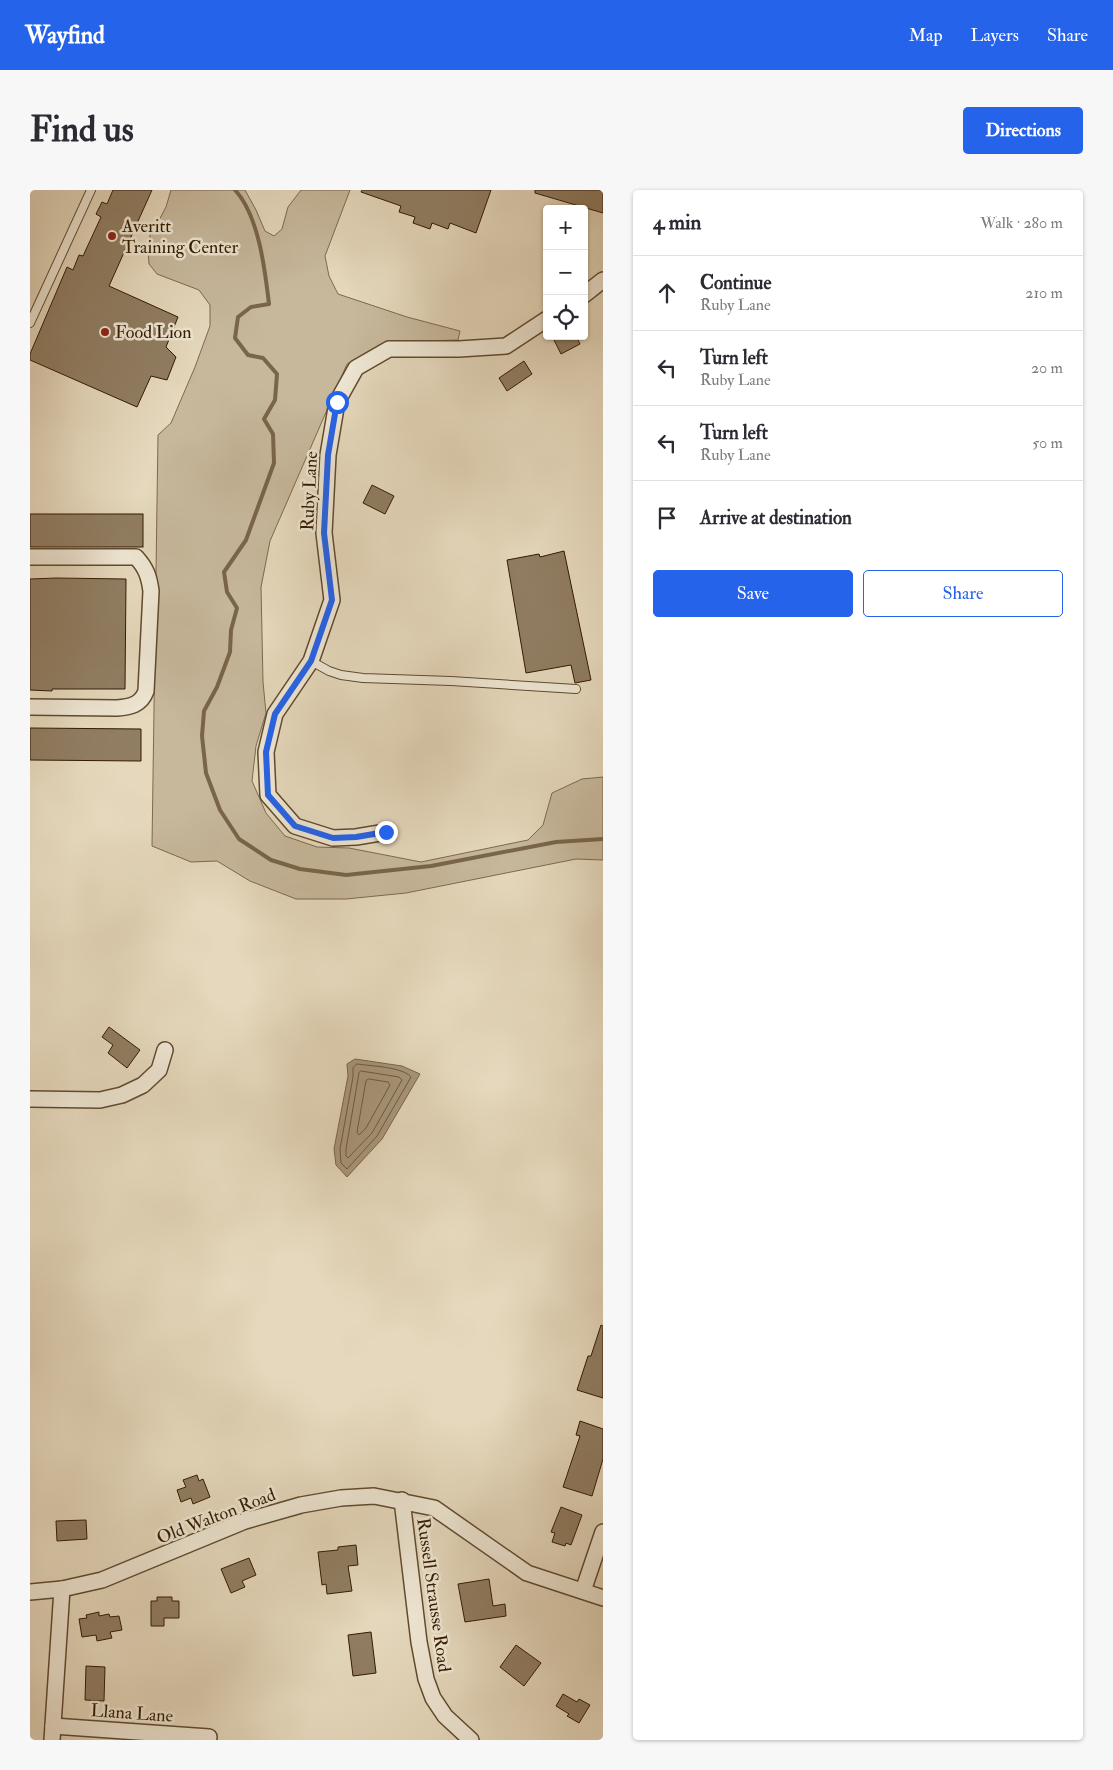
<!DOCTYPE html>
<meta charset="utf-8">
<style>
body{margin:0;font-family:"IM FELL Double Pica",serif;background:#f7f7f7;color:#2b2b33}
.controls{position:absolute;right:15px;top:15px;display:grid;overflow:hidden;border-radius:5px;box-shadow:0 1px 4px #0004}
.controls button{width:45px;height:45px;display:grid;place-items:center;padding:0;border:0;border-bottom:1px solid #e1e1e2;background:#fff;color:#2b2b33;font:25px sans-serif}
.stop{position:absolute;width:15px;height:15px;margin:-11px;border:4px solid #2563eb;border-radius:50%;background:#fff}
.stop.end{background:#2563eb;border-color:#fff;box-shadow:0 1px 5px #0008}
.list{margin:0;padding:0;list-style:none}
h2{display:flex;justify-content:space-between;align-items:center;height:65px;margin:0;padding:0 20px;font-size:21px}
h2 small{font-size:16px;font-weight:400;color:#7c7c81}
.list li{display:grid;grid-template-columns:32px 1fr auto;gap:15px;align-items:center;box-sizing:border-box;height:75px;padding:0 20px;border-top:1px solid #e1e1e2}
.list b{display:block;font-size:19px;white-space:nowrap}
.list p{margin:0;font-size:16px;white-space:nowrap;color:#7c7c81}
.list em{font-size:16px;font-style:normal;color:#7c7c81}
.actions{display:flex;gap:10px;padding:15px 20px}
.actions a{flex:1;padding:11px 0;border:1px solid #2563eb;border-radius:5px;text-align:center;font-size:18px;color:#2563eb}
.actions .main{background:#2563eb;color:#fff}
.icon{flex:none;width:28px;height:28px;fill:none;stroke:currentColor;stroke-width:2;stroke-linecap:round;stroke-linejoin:round}
.map{position:relative;flex:none;width:573px;height:1550px;overflow:hidden;border-radius:5px}
header{display:flex;align-items:center;gap:30px;box-sizing:border-box;height:70px;padding:0 25px;background:#2563eb;color:#fff}
header strong{font-size:24px}
nav{display:flex;gap:28px;margin-inline-start:auto;font-size:18px}
.intro{display:flex;align-items:center;justify-content:space-between;box-sizing:border-box;height:120px;padding:0 30px}
h1{margin:0;font-size:35px}
.button{padding:12px 22px;border-radius:5px;background:#2563eb;color:#fff;font-size:18px;font-weight:700}
main{display:flex;gap:30px;padding:0 30px}
aside{flex:1;background:#fff;border-radius:5px;box-shadow:0 1px 4px #0004}
.map>svg:first-child{display:block}
</style>
<header>
<strong>Wayfind</strong>
<nav><a>Map</a><a>Layers</a><a>Share</a></nav>
</header>
<div class="intro"><h1>Find us</h1><a class="button">Directions</a></div>
<main>
<div class="map">
<svg width="573" height="1550" viewBox="0 0 573 1550">
<rect width="100%" height="100%" fill="#e5d8bc"/>
<filter id="stains"><feTurbulence type="fractalNoise" baseFrequency=".004" numOctaves="4"/><feColorMatrix values="0 0 0 0 .2 0 0 0 0 .09 0 0 0 0 .02 0 0 0 .5 -.17"/></filter>
<radialGradient id="worn" r=".72"><stop offset=".6" stop-color="#630" stop-opacity="0"/><stop offset="1" stop-color="#630" stop-opacity=".3"/></radialGradient>
<polygon fill="#c7b89c" stroke="#7d694e" points="141,0 215,0 226,20 235,41 244,46 252,39 258,17 271,0 320,0 295,66 299,86 308,104 377,127 430,141 428,150 355,152 317,174 240,351 231,397 233,492 236,523 226,556 222,591 236,623 255,646 287,657 319,658 391,672 498,650 513,635 522,603 552,589 573,587 573,670 546,669 376,703 316,709 266,709 220,691 187,671 161,672 122,656 128,245 141,233 165,177 180,136 180,115 169,100 127,84 119,74 118,61 120,45 127,34 136,17"/>
<polygon fill="#a8977c" stroke="#79654a" points="325,869 372,876 390,884 352,949 317,987 306,975 304,959 318,886 317,874"/>
<g fill="none" stroke-linecap="round" stroke-linejoin="round">
<g stroke="#6e583e" stroke-width="1">
<path d="M327,874C341,876 373,877 381,887L347,946L317,979L311,973L310,959L323,887V878Z"/>
<polygon points="331,881 369,887 372,890 342,943 318,968 316,966 316,959 329,883"/>
<polygon points="339,889 358,892 360,895 336,938 329,945 327,942 336,891"/>
</g>
<path stroke="#79654a" stroke-width="4" d="M205,0C229,26 235,80 239,114L221,117L208,127L205,148L218,165L233,168L247,184L245,210L234,229L243,244L244,273L216,350L194,382L197,402L207,418L201,440L200,462L187,497L174,521L172,546L176,583L190,620L209,649L241,670L270,679L316,685L401,676L526,652L573,649"/>
</g>
<g fill="#907d62" stroke="#331a00">
<polygon points="83,0 122,0 79,96 148,127 136,157 146,167 137,190 121,186 107,217 0,170 0,164 37,77 43,80 49,65 53,66 71,27 66,24 72,12 77,14"/>
<polygon points="332,0 461,0 446,43 420,33 418,39 402,33 400,39 383,33 385,27 369,22 371,16 331,2"/>
<polygon points="505,0 573,0 573,23 505,3"/>
<polygon points="522,146 546,146 550,154 531,164"/>
<polygon points="494,171 502,184 477,201 469,188"/>
<polygon points="342,295 364,306 355,324 333,313"/>
<rect x="0" y="324" width="113" height="33"/>
<polygon points="534,361 561,490 545,493 541,475 496,483 477,370 509,364 510,367"/>
<polygon points="26,388 96,389 95,499 22,499 22,501 0,500 0,389"/>
<polygon points="0,538 111,539 111,571 0,570"/>
<polygon points="79,837 110,860 97,878 78,863 83,855 72,847"/>
<polygon points="571,1135 573,1136 573,1208 547,1200 558,1166 561,1166"/>
<polygon points="550,1231 573,1239 573,1269 562,1306 533,1297 550,1246 546,1245"/>
<polygon points="167,1285 169,1291 173,1289 180,1307 163,1314 161,1308 151,1312 147,1300 156,1297 153,1290"/>
<polygon points="531,1317 552,1325 541,1355 536,1353 535,1356 522,1352 525,1343 521,1342"/>
<polygon points="56,1330 57,1349 27,1351 26,1331"/>
<polygon points="326,1355 328,1375 318,1376 322,1401 297,1404 296,1394 292,1395 288,1362 308,1360 308,1357"/>
<polygon points="219,1368 226,1385 212,1391 215,1397 201,1403 191,1379"/>
<polygon points="459,1389 463,1416 475,1414 476,1426 435,1432 428,1394"/>
<polygon points="127,1407 142,1407 142,1411 149,1411 149,1428 134,1428 134,1436 121,1436 121,1411 127,1411"/>
<polygon points="69,1422 69,1426 79,1424 80,1427 89,1426 92,1440 80,1442 82,1448 67,1451 66,1445 52,1447 49,1429 57,1428 56,1425"/>
<polygon points="341,1442 346,1483 323,1486 318,1445"/>
<polygon points="486,1455 511,1473 494,1496 470,1477"/>
<polygon points="56,1476 75,1477 74,1511 55,1510"/>
<polygon points="533,1504 547,1512 549,1509 560,1515 549,1533 537,1526 539,1524 526,1516"/>
</g>
<g fill="none" stroke-linecap="round" stroke-linejoin="round">
<g stroke="#604a2f" stroke-width="10">
<g id="service">
<polyline points="0,133 61,0"/>
<polyline points="281,471 299,481 311,485 333,488 421,491 546,499"/>
</g>
</g>
<g stroke="#604a2f" stroke-width="18">
<g id="minor">
<polyline points="554,105 573,90"/>
<path d="M0,367H106C116,378 119,386 121,401L116,501C111,515 100,517 87,518L0,517"/>
<polyline points="356,642 326,647 303,648 265,636 238,605 236,562 245,524 281,471 302,410 294,343 298,265 307,212 326,178 359,159 429,159 476,156 517,129"/>
<polyline points="0,909 70,910 92,905 113,895 129,880 135,860"/>
<polyline points="372,1310 389,1452 396,1489 403,1508 415,1526 441,1550"/>
<polyline points="553,1401 573,1342"/>
<polyline points="0,1402 32,1399 72,1390 215,1331 271,1315 311,1308 344,1306 404,1318 497,1383 573,1408"/>
<polyline points="23,1536 179,1547"/>
<polyline points="22,1550 32,1399"/>
</g>
</g>
<use href="#service" stroke="#eee6d3" stroke-width="8"/>
<use href="#minor" stroke="#eee6d3" stroke-width="15"/>
</g>
<g fill="none" stroke-linecap="round" stroke-linejoin="round">
<polyline stroke="#2563eb" stroke-width="6" points="307,212 298,265 294,343 302,410 281,471 245,524 236,562 238,605 265,636 303,648 326,647 356,642"/>
</g>
<g fill="#8f2418" stroke="#eee6d3" stroke-width="2">
<circle cx="82" cy="46" r="5"/>
<circle cx="75" cy="142" r="5"/>
</g>
<g text-anchor="middle" stroke-width="5" stroke-linejoin="round" paint-order="stroke">
<g font-size="18" fill="#331a00" stroke="#eee6d3" text-anchor="start">
<text x="92" y="42">Averitt<tspan x="92" dy="21">Training Center</tspan></text>
<text x="85" y="148">Food Lion</text>
</g>
<g font-size="18" fill="#331a00" stroke="#eee6d3">
<text transform="translate(279 301) rotate(-87)" y="6">Ruby Lane</text>
<text transform="translate(186 1326) rotate(-21)" y="6">Old Walton Road</text>
<text transform="translate(404 1405) rotate(82)" y="6">Russell Strausse Road</text>
<text transform="translate(102 1523) rotate(4)" y="6">Llana Lane</text>
</g>
</g>
<rect width="100%" height="100%" filter="url(#stains)"/>
<rect width="100%" height="100%" fill="url(#worn)"/>
</svg>
<div class="controls">
<button>+</button>
<button>−</button>
<button><svg class="icon" aria-label="locate" viewBox="0 0 24 24"><circle cx="12" cy="12" r="6"/><path d="M12 2v4M12 18v4M2 12h4M18 12h4"/></svg></button>
</div>
<div class="stop" style="left:307px;top:212px"></div>
<div class="stop end" style="left:356px;top:642px"></div>
</div>
<aside>
<h2>4 min<small>Walk · 280 m</small></h2>
<ul class="list">
<li><svg class="icon" aria-label="ahead" viewBox="0 0 24 24"><path d="M12 20V5M6 11l6-6 6 6"/></svg><div><b>Continue</b><p>Ruby Lane</p></div><em>210 m</em></li>
<li><svg class="icon" aria-label="left" viewBox="0 0 24 24"><path d="M17 20v-9H6M10 6l-5 5 5 5"/></svg><div><b>Turn left</b><p>Ruby Lane</p></div><em>20 m</em></li>
<li><svg class="icon" aria-label="left" viewBox="0 0 24 24"><path d="M17 20v-9H6M10 6l-5 5 5 5"/></svg><div><b>Turn left</b><p>Ruby Lane</p></div><em>50 m</em></li>
<li><svg class="icon" aria-label="arrive" viewBox="0 0 24 24"><path d="M6 21V4h12l-3 4 3 4H6"/></svg><div><b>Arrive at destination</b></div></li>
</ul>
<div class="actions"><a class="main">Save</a><a>Share</a></div>
</aside>
</main>
